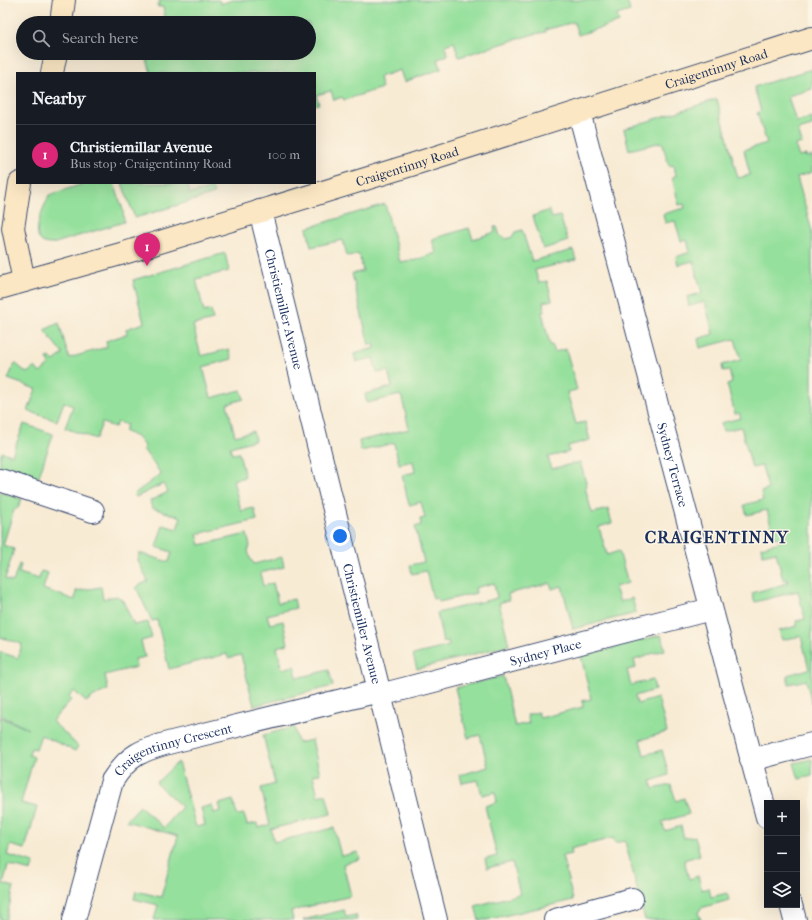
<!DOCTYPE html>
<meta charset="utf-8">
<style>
body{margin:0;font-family:"IM FELL French Canon",serif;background:#20242c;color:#f1f3f6}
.controls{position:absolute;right:12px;bottom:12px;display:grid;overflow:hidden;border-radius:0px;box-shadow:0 4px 16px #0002}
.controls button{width:36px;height:36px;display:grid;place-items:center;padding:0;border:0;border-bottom:1px solid #363941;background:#171b24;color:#f1f3f6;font:20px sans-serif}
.you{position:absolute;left:340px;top:536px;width:14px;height:14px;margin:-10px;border:3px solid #fff;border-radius:50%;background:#1a73e8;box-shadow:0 0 0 6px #1a73e833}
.badge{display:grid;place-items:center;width:26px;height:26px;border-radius:50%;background:#db2777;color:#fff;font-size:13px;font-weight:700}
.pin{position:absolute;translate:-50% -33px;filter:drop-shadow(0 1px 2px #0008)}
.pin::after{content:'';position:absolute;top:21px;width:14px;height:12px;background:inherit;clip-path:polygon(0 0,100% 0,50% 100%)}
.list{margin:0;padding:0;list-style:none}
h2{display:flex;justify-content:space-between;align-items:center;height:52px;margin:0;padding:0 16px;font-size:17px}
h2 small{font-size:13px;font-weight:400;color:#9ea1a6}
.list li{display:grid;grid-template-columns:26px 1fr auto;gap:12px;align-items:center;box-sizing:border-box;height:60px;padding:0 16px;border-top:1px solid #363941}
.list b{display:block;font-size:15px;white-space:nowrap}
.list p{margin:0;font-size:13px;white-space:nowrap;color:#9ea1a6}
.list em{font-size:13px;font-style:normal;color:#9ea1a6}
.icon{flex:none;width:22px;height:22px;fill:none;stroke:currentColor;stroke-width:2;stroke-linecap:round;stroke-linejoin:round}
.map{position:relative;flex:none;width:812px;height:920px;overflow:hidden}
.search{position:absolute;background:#171b24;box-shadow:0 4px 16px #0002;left:16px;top:16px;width:300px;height:44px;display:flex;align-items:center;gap:10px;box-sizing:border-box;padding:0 14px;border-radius:22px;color:#9ea1a6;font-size:15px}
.panel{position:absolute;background:#171b24;box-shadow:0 4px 16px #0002;left:16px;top:72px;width:300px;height:112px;border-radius:0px}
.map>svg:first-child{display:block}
</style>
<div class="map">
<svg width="812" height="920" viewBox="0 0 812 920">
<rect width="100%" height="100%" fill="#fcf5e5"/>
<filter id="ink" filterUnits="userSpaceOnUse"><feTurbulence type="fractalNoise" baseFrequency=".025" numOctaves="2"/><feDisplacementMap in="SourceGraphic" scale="8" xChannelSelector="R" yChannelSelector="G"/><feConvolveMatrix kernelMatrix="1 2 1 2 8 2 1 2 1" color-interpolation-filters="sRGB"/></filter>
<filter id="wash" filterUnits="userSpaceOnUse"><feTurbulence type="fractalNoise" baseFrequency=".012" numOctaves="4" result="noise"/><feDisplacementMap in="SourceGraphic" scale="16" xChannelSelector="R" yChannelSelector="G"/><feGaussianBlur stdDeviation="0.9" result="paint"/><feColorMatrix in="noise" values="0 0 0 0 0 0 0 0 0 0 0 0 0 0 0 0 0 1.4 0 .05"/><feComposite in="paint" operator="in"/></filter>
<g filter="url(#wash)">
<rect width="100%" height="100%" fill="#f8ebd4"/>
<g fill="#95e09c" stroke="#58887d">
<polygon points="159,0 219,0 221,4 232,0 627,0 630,11 617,15 619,22 578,35 574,22 545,30 546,32 534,34 459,57 454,42 445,45 448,55 438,59 441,69 404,82 400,70 379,77 382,88 344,100 342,97 334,100 331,91 316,95 319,104 315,105 315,73 151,73 145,53 309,53 309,23 166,23 163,7 158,7 157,5 160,4"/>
<polygon points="812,69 812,89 788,96 796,122 812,118 812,126 798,130 802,143 795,145 799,157 806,155 806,157 812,156 812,172 797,177 812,231 812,703 806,680 789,684 787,675 809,669 801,636 782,640 779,631 797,626 796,621 805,619 798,591 755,602 752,593 788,583 787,579 783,580 776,552 763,555 761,547 780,542 778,537 774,538 767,510 747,515 744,505 763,500 761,492 768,489 762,466 752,468 741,427 723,431 721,423 741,418 739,413 735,414 728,388 727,385 732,383 729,370 723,371 722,365 741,360 735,339 700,348 698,339 713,334 705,302 689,306 687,297 702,293 693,261 678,265 676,257 690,252 687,240 681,241 675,221 665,223 663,214 685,208 684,204 679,205 672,177 676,176 674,165 669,166 662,142 629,150 624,129 717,99 738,178 750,175 744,150 767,143 757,113 761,111 754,87"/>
<path d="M86,183H114L123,210L124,222L52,244C24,245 44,208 49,195Z"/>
<polygon points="122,183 187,183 190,194 212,188 214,194 135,218"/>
<polygon points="385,204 400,262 412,260 413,261 436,253 432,239 469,228 473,239 495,232 494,227 497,227 500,236 506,239 512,237 515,232 522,230 532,261 573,250 576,260 535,270 539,283 547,281 552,300 543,302 545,311 542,312 550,345 552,345 555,352 566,349 577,390 567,392 576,424 585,422 590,440 568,446 569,452 548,457 551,469 580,462 587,486 585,487 592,513 608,509 612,523 599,527 607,555 619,551 628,583 615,587 620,602 632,598 636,613 573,629 562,586 552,589 550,583 508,594 509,600 499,603 509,645 417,669 413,655 449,646 448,641 443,642 437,613 497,598 494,583 475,588 476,593 439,602 437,598 433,599 426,571 412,574 410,565 424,562 415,527 421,525 420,519 425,518 421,502 409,505 402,475 415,472 413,461 399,464 394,443 361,451 359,441 409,429 402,398 400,395 367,403 365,394 392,387 388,371 377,373 373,358 356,362 354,354 375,348 374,344 369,345 352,274 363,271 359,254 347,256 343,240 311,247 307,228"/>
<polygon points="549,210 552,218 560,216 568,241 543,249 533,216"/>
<polygon points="225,253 229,271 196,279 204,312 211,310 213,320 193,325 201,356 229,349 232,359 203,367 211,398 241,390 244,399 227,404 235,436 253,431 255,440 230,447 232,454 239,453 245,477 233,480 241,511 254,508 257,520 197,534 200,545 247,534 250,546 248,551 250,558 254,564 282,557 284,567 260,573 263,586 273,583 278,603 294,599 296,608 267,615 270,624 283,621 288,644 277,647 282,669 294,666 297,678 329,670 333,686 254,706 241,655 228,658 227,654 169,669 157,620 152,621 136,587 148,581 138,561 139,553 169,562 172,552 156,547 163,525 177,529 181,517 152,508 150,501 168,492 163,484 136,497 134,494 161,474 143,449 145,447 137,437 124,431 127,425 118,422 115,427 102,423 96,439 65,428 73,406 64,402 57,421 28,411 36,389 8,379 15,363 27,373 35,367 40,373 50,364 47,359 50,357 54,361 63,354 44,330 59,323 69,358 107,347 106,341 127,334 126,329 144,323 133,280"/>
<polygon points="24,424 53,434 37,482 0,470 0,457 2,452 12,455"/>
<polygon points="0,492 22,499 18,508 14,510 3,545 14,549 5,579 13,582 19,564 21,565 19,573 39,579 41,571 48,573 43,589 75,600 76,591 101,587 103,599 117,596 123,601 134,625 148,622 152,638 141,641 145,657 135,659 136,667 105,675 108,690 94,696 86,702 74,691 69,697 71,700 52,721 78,746 75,751 41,735 36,749 31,748 29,755 34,757 21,803 37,807 25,849 10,845 7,855 34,863 31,871 8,865 3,884 14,887 6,920 0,920 0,717 28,729 0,715 0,652 18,658 22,644 0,637"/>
<polygon points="661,635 665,650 647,655 647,656 634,660 636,668 627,670 631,685 653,680 655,690 635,696 637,704 658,698 667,732 640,740 644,755 662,750 669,775 651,781 653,789 671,785 676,801 684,798 689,814 662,822 665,831 681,826 684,838 695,836 700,855 684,860 689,879 698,876 702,890 709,888 711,897 727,893 729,900 701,908 698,913 701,920 645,920 625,841 615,843 613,838 570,849 571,854 562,856 573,900 486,920 479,920 475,906 520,894 512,862 487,868 485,859 497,856 485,806 497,802 495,792 482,795 478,780 462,783 460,775 488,767 480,735 468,738 455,688 503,676 515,726 529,723 527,715 538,712 540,718 583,707 582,701 591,699 581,656"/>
<polygon points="294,727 298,743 312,740 320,774 313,775 318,796 326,794 331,814 271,829 274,842 334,828 341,856 358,852 360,859 343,864 351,896 291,911 293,920 154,920 158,905 134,899 136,891 161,897 178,836 126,821 140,806 164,828 182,807 156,783 178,762 196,827 205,825 201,808 212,805 214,813 221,811 219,804 233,800 237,815 244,814 247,825 257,823 258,828 270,825 261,788 275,784 263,735"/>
<polygon points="812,759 812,776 799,779 794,763"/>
<polygon points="344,910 346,917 356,915 357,920 303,920"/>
</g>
</g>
<g filter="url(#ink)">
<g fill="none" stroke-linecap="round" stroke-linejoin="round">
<g stroke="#3c4b70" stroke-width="24">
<g id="street">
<path id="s1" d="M579,112L767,817"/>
<path id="s2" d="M260,211L436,920"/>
<polyline points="0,480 93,511"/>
<path id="s3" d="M380,695L711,609"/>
<polyline points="751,760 812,744"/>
<polyline points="791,905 795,920"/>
<path id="s4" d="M74,920L112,781C129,754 142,750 172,742L379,691"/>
<polyline points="555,920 632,899"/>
</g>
</g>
<g stroke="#3c4b70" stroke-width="24">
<g id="secondary">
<polyline points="61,23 64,0"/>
<polyline points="52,73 56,53"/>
<polyline points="20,183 13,228 24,281"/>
<path id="s5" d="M0,288L124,253L411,165L812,38"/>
</g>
</g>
<use href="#street" stroke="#fff" stroke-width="22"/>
<use href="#secondary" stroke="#fbe7c3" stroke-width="22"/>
</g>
</g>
<g text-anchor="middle" stroke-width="3" stroke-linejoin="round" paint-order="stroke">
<g font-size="13" fill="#1b2f5e" stroke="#fcf5e5">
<text dy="5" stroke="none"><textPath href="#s5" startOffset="749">Craigentinny Road</textPath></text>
<text dy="5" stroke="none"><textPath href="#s5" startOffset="425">Craigentinny Road</textPath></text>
<text dy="5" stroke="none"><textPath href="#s2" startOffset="101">Christiemiller Avenue</textPath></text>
<text dy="5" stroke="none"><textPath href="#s1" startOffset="365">Sydney Terrace</textPath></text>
<text dy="5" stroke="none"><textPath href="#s2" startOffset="425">Christiemiller Avenue</textPath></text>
<text dy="5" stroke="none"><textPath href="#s3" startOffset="171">Sydney Place</textPath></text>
<text dy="5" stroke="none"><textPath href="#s4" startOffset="216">Craigentinny Crescent</textPath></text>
</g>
<g font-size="17" font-weight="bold" letter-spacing="1" fill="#1b2f5e" stroke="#fcf5e5">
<text x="717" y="543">CRAIGENTINNY</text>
</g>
</g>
</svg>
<div class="controls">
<button>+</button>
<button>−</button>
<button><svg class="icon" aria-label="layers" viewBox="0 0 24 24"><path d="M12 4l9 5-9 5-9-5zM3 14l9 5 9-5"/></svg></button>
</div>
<div class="you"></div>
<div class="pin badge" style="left:147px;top:266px">1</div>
<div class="search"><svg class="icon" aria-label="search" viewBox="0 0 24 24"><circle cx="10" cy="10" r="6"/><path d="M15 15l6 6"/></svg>Search here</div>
<section class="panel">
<h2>Nearby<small></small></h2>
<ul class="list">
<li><span class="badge">1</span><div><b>Christiemillar Avenue</b><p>Bus stop · Craigentinny Road</p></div><em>100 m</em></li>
</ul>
</section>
</div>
